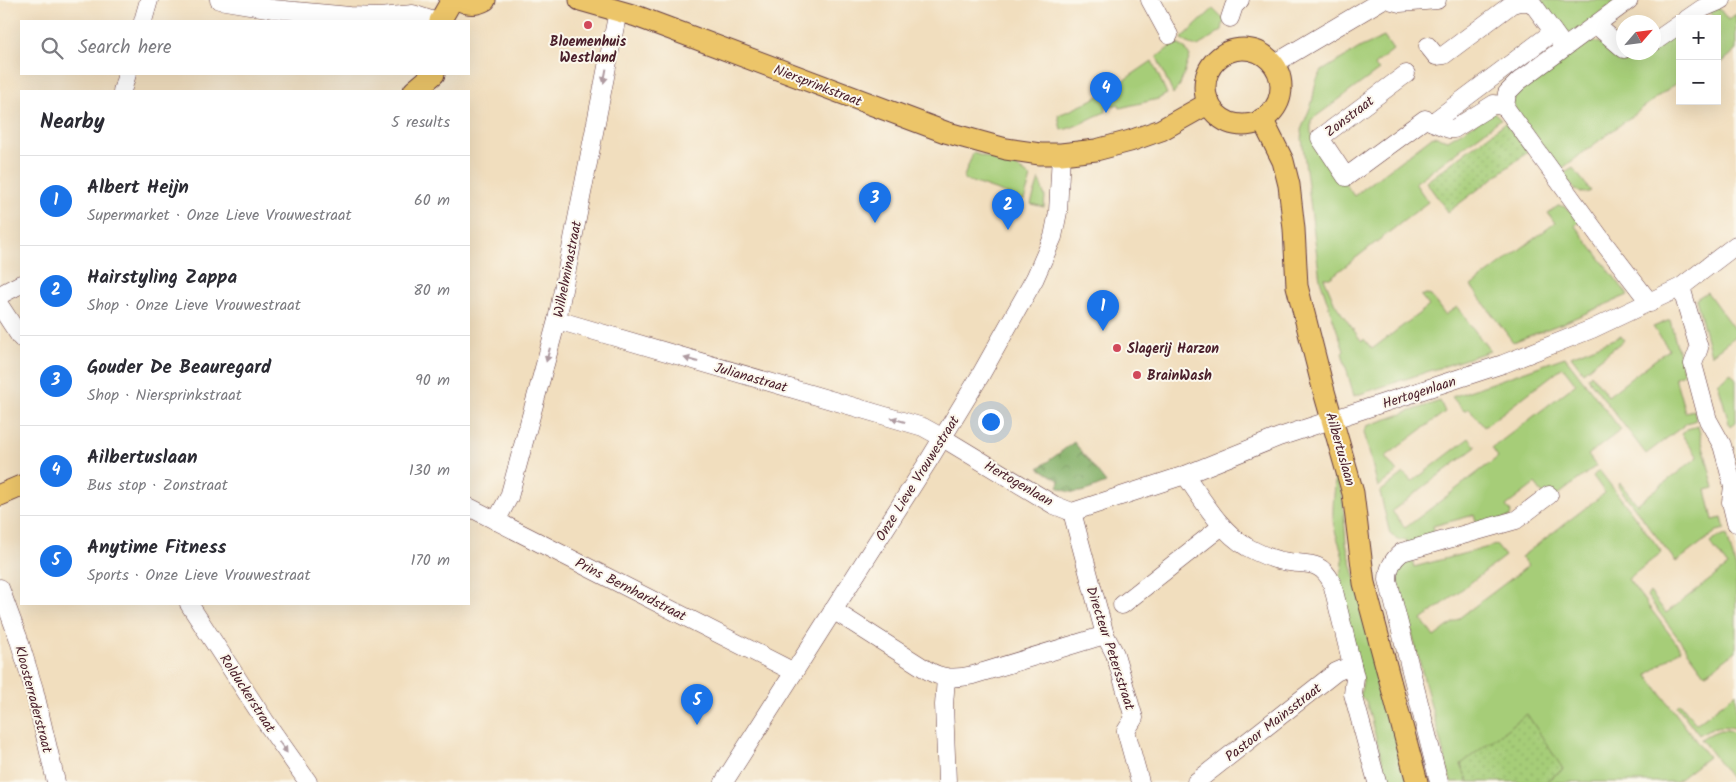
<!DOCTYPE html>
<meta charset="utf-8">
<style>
body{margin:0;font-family:Kalam,sans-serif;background:#f2f2f3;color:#2b2b33}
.controls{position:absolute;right:15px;top:15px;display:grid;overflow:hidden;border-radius:0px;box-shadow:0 5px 20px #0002}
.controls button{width:45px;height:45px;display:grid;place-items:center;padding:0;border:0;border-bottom:1px solid #e1e1e2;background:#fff;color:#2b2b33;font:25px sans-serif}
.compass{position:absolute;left:1616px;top:15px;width:45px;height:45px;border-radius:50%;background:#fff;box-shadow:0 5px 20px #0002;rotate:62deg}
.you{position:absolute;left:990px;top:421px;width:18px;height:18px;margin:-12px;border:4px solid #fff;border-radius:50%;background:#1a73e8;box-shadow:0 0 0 8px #1a73e833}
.badge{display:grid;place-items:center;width:32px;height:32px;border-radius:50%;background:#1a73e8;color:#fff;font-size:16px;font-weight:700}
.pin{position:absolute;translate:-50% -41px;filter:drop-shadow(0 1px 2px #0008)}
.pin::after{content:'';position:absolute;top:26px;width:18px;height:15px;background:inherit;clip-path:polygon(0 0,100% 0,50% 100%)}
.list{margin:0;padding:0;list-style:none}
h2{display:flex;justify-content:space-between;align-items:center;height:65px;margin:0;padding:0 20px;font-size:21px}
h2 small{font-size:16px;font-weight:400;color:#7c7c81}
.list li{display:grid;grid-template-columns:32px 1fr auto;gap:15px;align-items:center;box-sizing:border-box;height:90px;padding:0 20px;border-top:1px solid #e1e1e2}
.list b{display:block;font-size:19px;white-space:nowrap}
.list p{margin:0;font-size:16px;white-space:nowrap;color:#7c7c81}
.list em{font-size:16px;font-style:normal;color:#7c7c81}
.icon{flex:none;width:28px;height:28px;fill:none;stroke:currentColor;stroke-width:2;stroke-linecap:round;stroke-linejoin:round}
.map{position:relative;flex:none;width:1736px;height:782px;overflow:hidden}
.search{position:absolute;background:#fff;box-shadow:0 5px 20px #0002;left:20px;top:20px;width:450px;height:55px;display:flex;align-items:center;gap:12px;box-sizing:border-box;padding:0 18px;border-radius:0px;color:#7c7c81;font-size:19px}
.panel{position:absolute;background:#fff;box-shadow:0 5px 20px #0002;left:20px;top:90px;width:450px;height:515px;border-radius:0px}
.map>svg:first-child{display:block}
</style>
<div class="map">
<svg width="1736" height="782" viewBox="0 0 1736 782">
<defs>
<pattern id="forest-crowns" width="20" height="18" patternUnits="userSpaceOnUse" patternTransform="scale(1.25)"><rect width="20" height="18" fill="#84b068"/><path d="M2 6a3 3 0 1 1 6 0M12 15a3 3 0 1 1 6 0" fill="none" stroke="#6e8f56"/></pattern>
<pattern id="park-dots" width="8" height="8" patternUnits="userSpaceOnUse" patternTransform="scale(1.25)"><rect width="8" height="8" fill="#a6cd78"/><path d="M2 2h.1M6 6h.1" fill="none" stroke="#90b068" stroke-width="1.8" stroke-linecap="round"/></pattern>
</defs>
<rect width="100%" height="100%" fill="#fbf7ec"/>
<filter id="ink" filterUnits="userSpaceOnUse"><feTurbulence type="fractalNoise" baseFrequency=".02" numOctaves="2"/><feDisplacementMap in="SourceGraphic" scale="10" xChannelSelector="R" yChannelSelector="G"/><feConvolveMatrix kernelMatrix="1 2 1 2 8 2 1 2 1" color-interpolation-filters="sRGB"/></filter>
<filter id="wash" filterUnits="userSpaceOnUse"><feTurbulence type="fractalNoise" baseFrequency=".0096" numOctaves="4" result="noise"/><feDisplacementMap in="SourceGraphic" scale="20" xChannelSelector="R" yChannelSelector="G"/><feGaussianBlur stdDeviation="1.12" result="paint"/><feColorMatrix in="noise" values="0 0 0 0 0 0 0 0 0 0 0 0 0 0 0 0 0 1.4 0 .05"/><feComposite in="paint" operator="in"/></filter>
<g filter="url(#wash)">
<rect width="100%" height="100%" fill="#f1debe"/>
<g fill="#a6cd78" stroke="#787652">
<path d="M1539,0H1618L1573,33C1557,34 1547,11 1539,0Z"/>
<polygon points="1719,8 1728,20 1736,14 1736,50 1717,67 1717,19 1712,19 1714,17 1708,9"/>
<polygon points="1213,9 1224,20 1222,30 1198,46 1193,46 1181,39"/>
<path d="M1676,33L1680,38V80L1560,170L1513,106L1514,97L1517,94L1588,42H1598L1628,60C1641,63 1643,54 1654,52V50Z"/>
<polygon points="1384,37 1393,50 1374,65 1379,70 1311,120 1311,133 1354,196 1433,136 1448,140 1494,112 1501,119 1415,183 1428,202 1330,278 1324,278 1335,304 1360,339 1362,341 1364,339 1372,349 1429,306 1421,296 1426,294 1431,296 1445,315 1457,307 1490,351 1354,396 1342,353 1344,351 1320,280 1301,130 1312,103 1316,81 1322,71 1361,47"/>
<polygon points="1175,43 1185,48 1190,56 1180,85 1173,94 1157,57"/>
<path d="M1152,61L1167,94L1158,99L1120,108L1119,104L1105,108L1106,112C1090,117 1077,128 1061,130L1058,115C1093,103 1121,82 1152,61Z"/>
<path d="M973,153C991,159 1018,163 1031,178L1024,200L963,179Z"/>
<path d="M1573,168L1591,191C1577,198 1571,184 1563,174Z"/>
<polygon points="1039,179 1045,197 1044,207 1031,204"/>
<path d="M1558,206C1569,205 1573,214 1580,221L1575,226L1628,295L1563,323L1513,342L1471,286L1555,223L1548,213Z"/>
<polygon points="1707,292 1734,329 1736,328 1736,336 1711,355 1696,299"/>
<polygon points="1670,320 1684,374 1675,377 1685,412 1694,410 1696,420 1687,423 1646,454 1588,378 1591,374 1608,396 1669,349 1653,327"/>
<polygon points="1621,336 1624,340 1583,372 1571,356"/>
<polygon points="1565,357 1621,430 1588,455 1596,466 1553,499 1542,493 1535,484 1506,506 1511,512 1510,517 1478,526 1474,515 1433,526 1435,537 1407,545 1406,540 1399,540 1390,534 1380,492 1404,473 1412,482 1469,438 1476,447 1392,511 1405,528 1498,457 1492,448 1576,384 1563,367 1484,427 1469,408 1464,411 1452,397"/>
<polygon points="1731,373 1736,379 1736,422 1730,427 1718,383"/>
<polygon points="1440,401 1445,412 1385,457 1397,472 1378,487 1364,432 1367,426"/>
<polygon points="1698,426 1714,488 1706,490 1713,520 1722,518 1725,529 1717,531 1676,562 1618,486 1620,483 1637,504 1698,457 1681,434 1687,429"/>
<path d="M1332,463H1334L1343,501L1346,543L1410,782H1388L1366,701L1360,696L1363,681L1337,581C1352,557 1334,542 1333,518C1332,497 1338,484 1332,463Z"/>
<polygon points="1599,470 1662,552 1628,579 1681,649 1647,675 1708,757 1676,782 1545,782 1563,769 1461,764 1468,782 1451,782 1397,576 1402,564 1412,560 1414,567 1496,545 1505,556 1422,620 1434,637 1528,566 1521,557 1605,493 1593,476"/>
<polygon points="1727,535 1736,569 1736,651 1705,674 1647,596 1650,592 1666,613 1728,566 1710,543 1716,538"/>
<path d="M1736,693V729C1722,724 1710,727 1699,735L1677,706L1680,703L1696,724Z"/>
<polygon points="1720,730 1728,730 1736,734 1736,779 1733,781 1701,739 1707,735"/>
</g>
<path fill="url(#forest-crowns)" stroke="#67684a" d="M1074,442L1106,483C1087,490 1076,498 1058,487L1060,481L1039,468Z"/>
<g fill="url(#park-dots)" stroke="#787652">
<polygon points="1505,123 1528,152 1448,212 1426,182"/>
<polygon points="1527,714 1563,769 1545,782 1468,782 1461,764"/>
</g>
</g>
<g filter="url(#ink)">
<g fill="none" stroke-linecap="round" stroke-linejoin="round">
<g stroke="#633c41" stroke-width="19">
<g id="minor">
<polyline points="219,0 273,9 350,16 380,17 413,14 434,21"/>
<polyline points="1150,0 1169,35"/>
<polyline points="1389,0 1400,3 1437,0"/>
<polyline points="1530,0 1560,41"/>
<polyline points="1629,0 1519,81 1507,93 1505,107 1607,247 1650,303"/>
<polyline points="1230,18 1234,6 1240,0"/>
<polyline points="1687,19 1703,8 1722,0"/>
<polyline points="143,21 149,0"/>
<polyline points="1596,25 1624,49"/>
<polyline points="1654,42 1680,24"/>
<polyline points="1428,46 1436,56 1444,55 1512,4 1519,2 1531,2"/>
<polyline points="1274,64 1382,0"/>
<polyline points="1406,74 1320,138 1346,177 1425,119 1449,129 1454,129 1494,104 1505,107"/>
<polyline points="122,91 127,74"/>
<polyline points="1433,122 1553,32"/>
<polyline points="1681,287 1699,348 1693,364 1708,420 1722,445 1733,486 1731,502 1736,523"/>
<polyline points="0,295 21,284"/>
<polyline points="0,306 21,338"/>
<polyline points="557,320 923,427 943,438 1054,505 1072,512 1185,475 1279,437 1503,364 1592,329 1681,287 1736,245"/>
<path d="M1185,475C1203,500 1220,531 1247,547C1258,553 1271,559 1283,561C1305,566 1320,558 1332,583L1355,677L1353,694L1377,782"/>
<polyline points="469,507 794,672"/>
<polyline points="1072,512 1105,635 1115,654 1134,718 1126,731 1140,782"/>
<polyline points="496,521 509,497 557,320 618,11"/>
<polyline points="0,588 18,637 34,689 56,782"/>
<polyline points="189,604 265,721 308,782"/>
<polyline points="1122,605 1222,526"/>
<path d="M833,610L927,670C942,679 956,679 973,675L1105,635"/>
<polyline points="946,678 944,705 947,782"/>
<polyline points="724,782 929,460 980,376 1035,278 1053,237 1058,212 1061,154"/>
<polyline points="1196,782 1336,672 1352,665"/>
<path d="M1439,782L1388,580C1388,568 1392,560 1402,552L1516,520L1549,495"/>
</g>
</g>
<g stroke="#633c41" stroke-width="23">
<g id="major">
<path d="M460,0C469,5 476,5 485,0"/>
<polyline points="580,0 636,16 945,132 1006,149 1040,154 1061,154 1096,150 1130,141 1161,130 1209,103"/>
<polyline points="440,21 452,0"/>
<circle cx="1243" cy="87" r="38"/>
<polyline points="414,91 434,74"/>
<polyline points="1262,119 1283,161 1289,185 1294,229 1297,286 1323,388 1353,493 1364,583 1417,782"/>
<polyline points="0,495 21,486"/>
</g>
</g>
<use href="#minor" stroke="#fff" stroke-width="18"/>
<use href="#major" stroke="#ecc569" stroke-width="21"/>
</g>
<defs><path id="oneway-solid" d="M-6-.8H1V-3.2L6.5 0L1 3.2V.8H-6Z" transform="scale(1.25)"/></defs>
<g fill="#ae9aa0">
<use href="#oneway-solid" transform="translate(605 76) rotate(101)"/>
<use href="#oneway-solid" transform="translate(548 355) rotate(105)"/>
<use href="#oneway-solid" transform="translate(691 360) rotate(-164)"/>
<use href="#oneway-solid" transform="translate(898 420) rotate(-164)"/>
<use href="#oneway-solid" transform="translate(283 747) rotate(55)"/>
</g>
</g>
<g fill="#d1495b" stroke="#fbf7ec" stroke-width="2">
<circle cx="588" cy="25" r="5"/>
<circle cx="1117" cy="348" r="5"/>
<circle cx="1137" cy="375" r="5"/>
</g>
<g text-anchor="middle" stroke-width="4" stroke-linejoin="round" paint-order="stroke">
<g font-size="14" font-weight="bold" fill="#4a1f2b" stroke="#fbf7ec" text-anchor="start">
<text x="588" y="46" text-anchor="middle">Bloemenhuis<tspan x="588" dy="16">Westland</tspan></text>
<text x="1127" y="353">Slagerij Harzon</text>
<text x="1147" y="380">BrainWash</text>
</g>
<g font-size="14" fill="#4a1f2b" stroke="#fbf7ec">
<text transform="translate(818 85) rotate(21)" y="5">Niersprinkstraat</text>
<text transform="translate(1349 116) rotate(-37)" y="5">Zonstraat</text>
<text transform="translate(567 269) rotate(-79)" y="5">Wilhelminastraat</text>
<text transform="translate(751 377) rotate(16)" y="5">Julianastraat</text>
<text transform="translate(1419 392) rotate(-18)" y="5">Hertogenlaan</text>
<text transform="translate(1341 449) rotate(74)" y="5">Ailbertuslaan</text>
<text transform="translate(917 478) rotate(-58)" y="5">Onze Lieve Vrouwestraat</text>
<text transform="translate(1019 483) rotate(30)" y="5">Hertogenlaan</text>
<text transform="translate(631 589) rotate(27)" y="5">Prins Bernhardstraat</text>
<text transform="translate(1111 648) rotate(72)" y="5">Directeur Petersstraat</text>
<text transform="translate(248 693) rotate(57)" y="5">Rolduckerstraat</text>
<text transform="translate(34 699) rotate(75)" y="5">Kloosterraderstraat</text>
<text transform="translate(1273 722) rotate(-38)" y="5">Pastoor Mainsstraat</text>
</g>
</g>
</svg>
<div class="controls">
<button>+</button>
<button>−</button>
</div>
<svg class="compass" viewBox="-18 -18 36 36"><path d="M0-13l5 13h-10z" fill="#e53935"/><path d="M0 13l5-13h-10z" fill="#7c7c81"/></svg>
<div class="you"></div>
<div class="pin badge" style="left:1103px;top:331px">1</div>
<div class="pin badge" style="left:1008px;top:230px">2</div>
<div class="pin badge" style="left:875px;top:223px">3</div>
<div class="pin badge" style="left:1106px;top:113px">4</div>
<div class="pin badge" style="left:697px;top:725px">5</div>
<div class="search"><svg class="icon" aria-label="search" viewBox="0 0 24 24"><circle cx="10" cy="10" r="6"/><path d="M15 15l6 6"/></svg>Search here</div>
<section class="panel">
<h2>Nearby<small>5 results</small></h2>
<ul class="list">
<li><span class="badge">1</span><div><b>Albert Heijn</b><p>Supermarket · Onze Lieve Vrouwestraat</p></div><em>60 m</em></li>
<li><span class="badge">2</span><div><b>Hairstyling Zappa</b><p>Shop · Onze Lieve Vrouwestraat</p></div><em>80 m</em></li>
<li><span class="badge">3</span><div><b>Gouder De Beauregard</b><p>Shop · Niersprinkstraat</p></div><em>90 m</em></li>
<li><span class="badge">4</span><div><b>Ailbertuslaan</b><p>Bus stop · Zonstraat</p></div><em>130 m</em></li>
<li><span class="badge">5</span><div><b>Anytime Fitness</b><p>Sports · Onze Lieve Vrouwestraat</p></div><em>170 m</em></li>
</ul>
</section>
</div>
